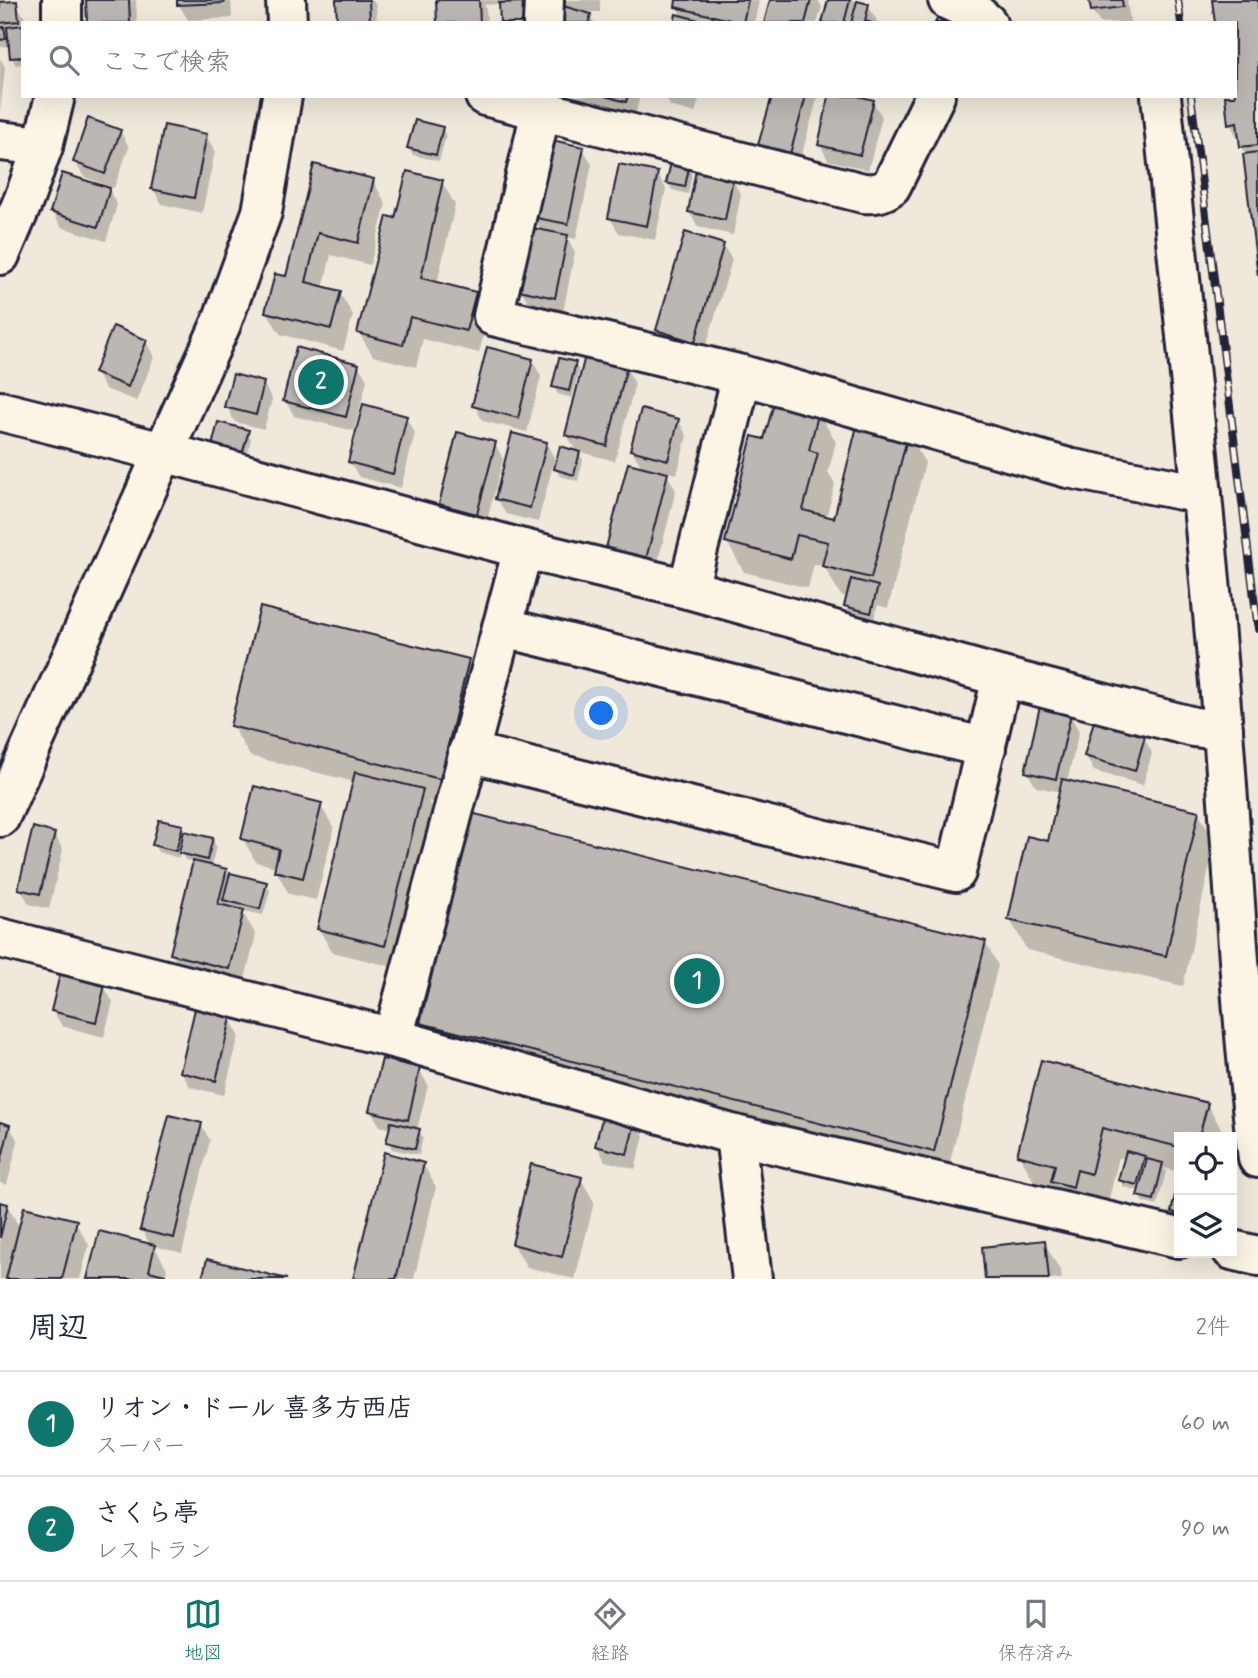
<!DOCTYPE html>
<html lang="ja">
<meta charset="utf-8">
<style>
body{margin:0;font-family:Mynerve,"Klee One",sans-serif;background:#f2f2f3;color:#1f2937}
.controls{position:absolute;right:21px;bottom:21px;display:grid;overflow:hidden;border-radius:0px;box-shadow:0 7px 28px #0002}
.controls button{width:63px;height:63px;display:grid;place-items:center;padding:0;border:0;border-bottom:2px solid #e0e1e3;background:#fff;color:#1f2937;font:35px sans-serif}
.you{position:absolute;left:602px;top:714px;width:24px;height:24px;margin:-18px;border:5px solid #fff;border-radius:50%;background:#1a73e8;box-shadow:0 0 0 10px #1a73e833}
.badge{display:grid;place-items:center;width:46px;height:46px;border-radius:50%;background:#0f766e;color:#fff;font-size:23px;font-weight:700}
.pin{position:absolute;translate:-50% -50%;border:4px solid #fff;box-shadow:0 2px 7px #0006}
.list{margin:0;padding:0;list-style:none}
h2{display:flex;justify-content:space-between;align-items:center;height:91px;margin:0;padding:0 28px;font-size:30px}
h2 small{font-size:23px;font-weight:400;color:#747a83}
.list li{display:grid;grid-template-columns:46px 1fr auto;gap:21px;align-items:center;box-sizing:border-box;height:105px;padding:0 28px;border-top:2px solid #e0e1e3}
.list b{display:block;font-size:26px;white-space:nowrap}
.list p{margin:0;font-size:23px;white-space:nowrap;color:#747a83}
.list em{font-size:23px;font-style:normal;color:#747a83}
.icon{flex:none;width:38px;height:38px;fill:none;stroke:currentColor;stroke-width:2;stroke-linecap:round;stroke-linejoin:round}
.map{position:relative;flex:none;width:1258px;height:1279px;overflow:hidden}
.search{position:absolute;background:#fff;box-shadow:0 7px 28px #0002;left:21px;right:21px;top:21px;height:77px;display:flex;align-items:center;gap:18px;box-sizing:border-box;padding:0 24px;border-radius:0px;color:#747a83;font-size:26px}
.sheet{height:301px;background:#fff}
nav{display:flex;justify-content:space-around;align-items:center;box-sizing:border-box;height:98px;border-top:2px solid #e0e1e3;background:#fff;font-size:19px;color:#747a83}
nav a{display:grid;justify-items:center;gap:4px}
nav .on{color:#0f766e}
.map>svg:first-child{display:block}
</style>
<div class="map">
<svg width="1258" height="1279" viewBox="0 0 1258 1279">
<rect width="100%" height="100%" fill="#efe8db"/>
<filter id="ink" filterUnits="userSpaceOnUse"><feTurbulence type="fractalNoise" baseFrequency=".0143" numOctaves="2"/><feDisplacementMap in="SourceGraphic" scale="14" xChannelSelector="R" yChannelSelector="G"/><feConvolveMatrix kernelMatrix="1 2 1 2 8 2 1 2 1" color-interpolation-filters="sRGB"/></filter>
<g filter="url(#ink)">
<g fill="#0003">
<polygon points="0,0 4,0 4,4 16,3 25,18 25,23 23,23 23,64 16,65 12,58 11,46 0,47"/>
<polygon points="88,0 136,0 137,23 89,23"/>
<polygon points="179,0 231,0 232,18 188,20 179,5"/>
<polygon points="338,0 373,0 376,5 377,23 339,23"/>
<polygon points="438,0 526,0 526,3 522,3 526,11 527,23 501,4 484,5 486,9 487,23 439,23"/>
<polygon points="561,0 600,0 600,12 582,12 590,16 594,23 560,23 564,6"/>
<polygon points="678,0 759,0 759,1 754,23 675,23 682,17 677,7"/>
<polygon points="772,0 818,0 822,7 817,23 766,23"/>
<polygon points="830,0 854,0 856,2 868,5 877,21 877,23 824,23"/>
<polygon points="1091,0 1127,0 1130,22 1100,23 1092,11"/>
<polygon points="1214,0 1258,0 1258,261 1246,155 1230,123 1235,96 1235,23"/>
<polygon points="0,58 5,67 0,113"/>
<polygon points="569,96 640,96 635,116 571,100"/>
<polygon points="665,96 700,96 695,113 670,106"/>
<polygon points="773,96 818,96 798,168 769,160 760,145"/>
<polygon points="873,102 882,117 868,170 828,160 820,144"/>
<polygon points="442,128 446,136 439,161 413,155 409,148"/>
<polygon points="120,131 129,147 114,188 84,177 75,162"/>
<polygon points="206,136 215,151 202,213 162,204 153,189"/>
<polygon points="583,149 592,164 576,239 567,237 575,252 563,312 530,305 521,290 542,232 533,216"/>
<polygon points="315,166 373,181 386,204 370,265 331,255 323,288 339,292 353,315 343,351 280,334 267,312 287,278"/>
<polygon points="688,168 692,175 688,194 672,190 668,183"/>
<polygon points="657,174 666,189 655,240 619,233 610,218"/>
<polygon points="732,179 741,195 733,235 698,227 689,212"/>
<polygon points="442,182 455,205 437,284 475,293 488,316 479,353 423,339 416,367 373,356 359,333 396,220"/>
<polygon points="109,190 117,205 106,241 61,227 52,212"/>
<polygon points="723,245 732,260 703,356 667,345 658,330"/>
<polygon points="146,341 154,357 137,401 105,389 96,373"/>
<polygon points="532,360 541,376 527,432 483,421 474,405"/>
<polygon points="575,364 579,371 572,398 558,394 554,387"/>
<polygon points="358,365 367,380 354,431 294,416 285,400"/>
<polygon points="626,368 635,383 615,461 577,451 583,460 578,481 560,476 553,465 538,522 506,514 497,499 546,443 557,463 577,453 567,435"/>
<polygon points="263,383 272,399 264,429 235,422 226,406"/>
<polygon points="818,412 836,442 828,473 835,484 826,518 835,520 908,433 925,463 888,608 878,605 874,619 850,613 846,606 848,597 841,596 824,566 814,564 808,588 744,572 727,542 766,441"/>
<polygon points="406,418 415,433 401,488 359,477 350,462"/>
<polygon points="678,420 687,436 677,474 665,471 676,490 655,573 617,563 608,548 642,468 632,450"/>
<polygon points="247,432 251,439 245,464 217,457"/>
<polygon points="495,444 503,459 485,528 449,519 441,504"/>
<polygon points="468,661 485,691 456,808 428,801 436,814 398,968 332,952 319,929 355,782 250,756 232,726"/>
<polygon points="1070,715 1079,731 1067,782 1198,812 1215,842 1183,986 1027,950 1010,920 1050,843 1061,792 1036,787 1027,772"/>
<polygon points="1144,737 1152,753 1143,785 1094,771 1086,756"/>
<polygon points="320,805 334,828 316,900 289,894 276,871 276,867 256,862 243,839"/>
<polygon points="181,827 185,833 212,839 216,846 211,867 226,871 230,879 266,884 270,891 263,915 241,910 256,935 242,991 186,977 172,954 195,862 185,860 181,852 179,858 158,852 154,845"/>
<polygon points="54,834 63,850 49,909 29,904 20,888"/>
<polygon points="985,942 998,965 947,1174 435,1046 422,1023"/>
<polygon points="104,987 113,1002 104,1037 62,1026 53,1011"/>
<polygon points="230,1020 239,1035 224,1095 190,1087 181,1071"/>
<polygon points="1042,1062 1207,1104 1224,1134 1223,1137 1179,1137 1179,1172 1164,1168 1166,1172 1157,1206 1143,1202 1139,1195 1140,1191 1124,1187 1120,1180 1125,1159 1119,1157 1108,1203 1036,1185 1019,1154"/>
<polygon points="419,1070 428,1085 417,1130 423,1137 419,1155 392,1149 388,1141 391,1129 380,1126 371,1111"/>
<polygon points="635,1120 644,1136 635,1169 605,1161 597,1146"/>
<polygon points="0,1124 9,1126 18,1141 7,1185 0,1183"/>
<polygon points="201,1125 210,1140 182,1253 154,1246 167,1269 165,1279 89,1279 151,1246 142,1230"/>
<polygon points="423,1164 436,1187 414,1279 355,1279"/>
<polygon points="581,1179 594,1202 575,1279 527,1267 513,1244"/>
<polygon points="1179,1186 1179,1223 1173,1212"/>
<polygon points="0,1203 7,1205 20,1228 75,1222 89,1245 80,1279 0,1279"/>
<polygon points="1044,1242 1061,1272 1062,1279 987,1279"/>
</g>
<g fill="#bcb7b3" stroke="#22223b" stroke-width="2">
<polygon points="86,0 129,0 130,23 87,23"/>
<polygon points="177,0 224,0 224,3 177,5"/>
<polygon points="336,0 369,0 370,23 337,23"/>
<polygon points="436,0 479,0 480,23 437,23"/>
<polygon points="676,0 748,0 743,23 675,7"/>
<polygon points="770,0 811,0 805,23 764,23"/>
<polygon points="828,0 850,0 844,23 822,23"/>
<polygon points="1089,0 1122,0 1123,7 1091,11"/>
<polygon points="1212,0 1258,0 1258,145 1240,147 1237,122 1228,124 1225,96 1235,96 1235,23 1215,23"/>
<polygon points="17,1 19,21 0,23 0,2"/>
<polygon points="857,1 869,4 865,21 872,23 851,23"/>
<polygon points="523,2 524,23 500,23 499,3"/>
<polygon points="563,6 591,14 589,23 558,23"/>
<polygon points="676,14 710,23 674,23"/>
<polygon points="940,14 951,20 950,23 935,23"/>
<polygon points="23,25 23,57 10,58 7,27"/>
<polygon points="4,27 6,39 0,40 0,28"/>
<polygon points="605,96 628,96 626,102"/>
<polygon points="772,96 806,96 790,154 758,145"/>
<polygon points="829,96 858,96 874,100 860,155 818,145"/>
<polygon points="88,118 121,130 105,174 73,162"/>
<polygon points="415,120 443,127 436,155 407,148"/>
<polygon points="164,125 207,134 194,198 151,189"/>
<polygon points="547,139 584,147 568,224 531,217"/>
<polygon points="1258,152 1258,276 1243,154"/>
<polygon points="671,163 689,167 685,187 666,183"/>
<polygon points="314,164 374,179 358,243 318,233 306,282 341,291 331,329 265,312 275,274 286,276"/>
<polygon points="619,164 658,172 647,226 608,218"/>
<polygon points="696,170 733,178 725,220 688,212"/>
<polygon points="407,171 443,180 421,278 476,292 466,331 410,317 403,345 357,333 387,216 395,218"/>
<polygon points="62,173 110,188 98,227 50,212"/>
<polygon points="532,228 568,235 555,298 519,290"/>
<polygon points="685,232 724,244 695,342 656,330"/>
<polygon points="113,326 147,340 128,387 94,373"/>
<polygon points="296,347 359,364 346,417 283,401"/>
<polygon points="487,347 533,359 518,418 472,406"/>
<polygon points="585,356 627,366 607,446 565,435"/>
<polygon points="559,358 576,362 569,391 552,387"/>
<polygon points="233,374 264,382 256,415 224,407"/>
<polygon points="775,399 819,411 809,450 818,453 803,510 834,518 859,418 909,431 871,578 822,566 828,542 797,535 791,559 725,542 752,436 764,439"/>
<polygon points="363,404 407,416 393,474 348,462"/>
<polygon points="641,409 679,419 668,460 630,450"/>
<polygon points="218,422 249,430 241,458 211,450"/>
<polygon points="457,432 496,442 477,514 439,504"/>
<polygon points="512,433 547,442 530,508 495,499"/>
<polygon points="560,446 580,452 574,475 554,469"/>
<polygon points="628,463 668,473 646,559 606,548"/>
<polygon points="851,579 878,586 871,613 844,606"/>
<polygon points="260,607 469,659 440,779 230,726"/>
<polygon points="1040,706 1071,714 1056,779 1025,772"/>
<polygon points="1094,721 1145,736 1135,771 1084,756"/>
<polygon points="355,772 423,789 385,946 317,929"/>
<polygon points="1062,779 1199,811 1166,956 1008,920 1027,836 1048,841"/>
<polygon points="254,786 322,803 303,878 274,871 279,849 241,839"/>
<polygon points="471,813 986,941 934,1152 420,1023"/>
<polygon points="159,820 183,825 176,851 152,845"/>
<polygon points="33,827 55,833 40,894 18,889"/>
<polygon points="184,831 213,838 207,860 179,853"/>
<polygon points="193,861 227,869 218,904 244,910 229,969 170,954"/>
<polygon points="230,873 267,882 260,909 223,900"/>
<polygon points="60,974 105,985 96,1022 51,1011"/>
<polygon points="195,1009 231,1018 216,1081 180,1072"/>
<polygon points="382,1059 420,1068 408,1120 369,1111"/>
<polygon points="1041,1060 1208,1103 1199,1137 1179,1137 1179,1147 1102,1128 1091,1174 1077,1170 1073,1187 1051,1181 1055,1165 1017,1155"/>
<polygon points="604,1111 636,1119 627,1154 595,1146"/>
<polygon points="169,1115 202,1123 174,1238 140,1230"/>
<polygon points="0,1122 10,1125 0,1166"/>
<polygon points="391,1122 420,1129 415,1149 386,1142"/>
<polygon points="1126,1151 1145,1156 1137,1185 1118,1180"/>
<polygon points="384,1152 424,1163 396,1279 353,1279"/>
<polygon points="1147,1159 1163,1163 1154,1200 1137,1196"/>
<polygon points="531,1164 582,1177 562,1257 512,1244"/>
<polygon points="1179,1179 1179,1214 1171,1212"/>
<polygon points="0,1202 8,1204 0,1238"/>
<polygon points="24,1207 77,1220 62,1279 6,1279"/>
<polygon points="99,1231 155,1245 149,1271 165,1275 164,1279 87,1279"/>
<polygon points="1045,1240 1049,1279 985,1279 982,1247"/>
<polygon points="207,1259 287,1279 202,1279"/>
</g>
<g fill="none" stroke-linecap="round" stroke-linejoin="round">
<g stroke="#22223b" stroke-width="44">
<g id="minor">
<polyline points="62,0 62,23"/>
<polyline points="286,0 287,23"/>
<polyline points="948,0 974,12 987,23"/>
<polyline points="543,23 544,0"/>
<path d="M485,96L863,193C874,194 882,193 891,186L935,96"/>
<polyline points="542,96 541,111 493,316 742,375 1068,468 1202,494"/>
<path d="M1161,96C1183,308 1206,519 1223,731C1234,874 1240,1016 1258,1158"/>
<polyline points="0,141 43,146"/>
<polyline points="0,255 24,199 43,146 55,96"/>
<polyline points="0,411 163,452 523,549 688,589 1002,677 1194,727 1223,730"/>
<polyline points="688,589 742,375"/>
<polyline points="502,627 986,748"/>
<polyline points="468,752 956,872 1002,677"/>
<polyline points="0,817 221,324 262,212 282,96"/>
<polyline points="0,938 393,1038 735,1135 1179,1238"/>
<polyline points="393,1038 523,549"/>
<polyline points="735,1135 752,1279"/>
<polyline points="1232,1250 1258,1256"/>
</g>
</g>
<use href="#minor" stroke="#fcf5e5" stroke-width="38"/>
<g stroke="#22223b" stroke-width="8">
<g id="rail">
<polyline points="1178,0 1181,23"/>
<polyline points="1191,96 1258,629"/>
</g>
</g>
<use href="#rail" stroke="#fcf5e5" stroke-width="5" stroke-dasharray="16" stroke-linecap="butt"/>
</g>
</g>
</svg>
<div class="controls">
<button><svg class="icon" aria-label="locate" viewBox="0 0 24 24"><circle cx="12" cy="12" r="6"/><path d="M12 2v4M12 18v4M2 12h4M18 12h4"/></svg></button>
<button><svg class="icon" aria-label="layers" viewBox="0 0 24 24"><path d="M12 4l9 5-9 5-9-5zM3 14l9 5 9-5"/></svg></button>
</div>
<div class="you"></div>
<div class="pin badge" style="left:697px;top:981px">1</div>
<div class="pin badge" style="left:321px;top:382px">2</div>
<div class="search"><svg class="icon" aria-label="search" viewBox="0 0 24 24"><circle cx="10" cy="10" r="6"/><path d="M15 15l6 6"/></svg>ここで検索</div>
</div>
<section class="sheet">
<h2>周辺<small>2件</small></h2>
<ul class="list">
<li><span class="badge">1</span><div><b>リオン・ドール 喜多方西店</b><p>スーパー</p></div><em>60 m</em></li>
<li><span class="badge">2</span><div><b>さくら亭</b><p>レストラン</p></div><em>90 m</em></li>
</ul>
</section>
<nav>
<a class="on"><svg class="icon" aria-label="map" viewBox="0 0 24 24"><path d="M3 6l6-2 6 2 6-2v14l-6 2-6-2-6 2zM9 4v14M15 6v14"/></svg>地図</a>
<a><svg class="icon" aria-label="directions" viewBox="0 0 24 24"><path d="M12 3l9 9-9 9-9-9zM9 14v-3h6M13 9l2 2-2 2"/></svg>経路</a>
<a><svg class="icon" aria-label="saved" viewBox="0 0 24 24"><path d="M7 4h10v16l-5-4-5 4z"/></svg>保存済み</a>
</nav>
